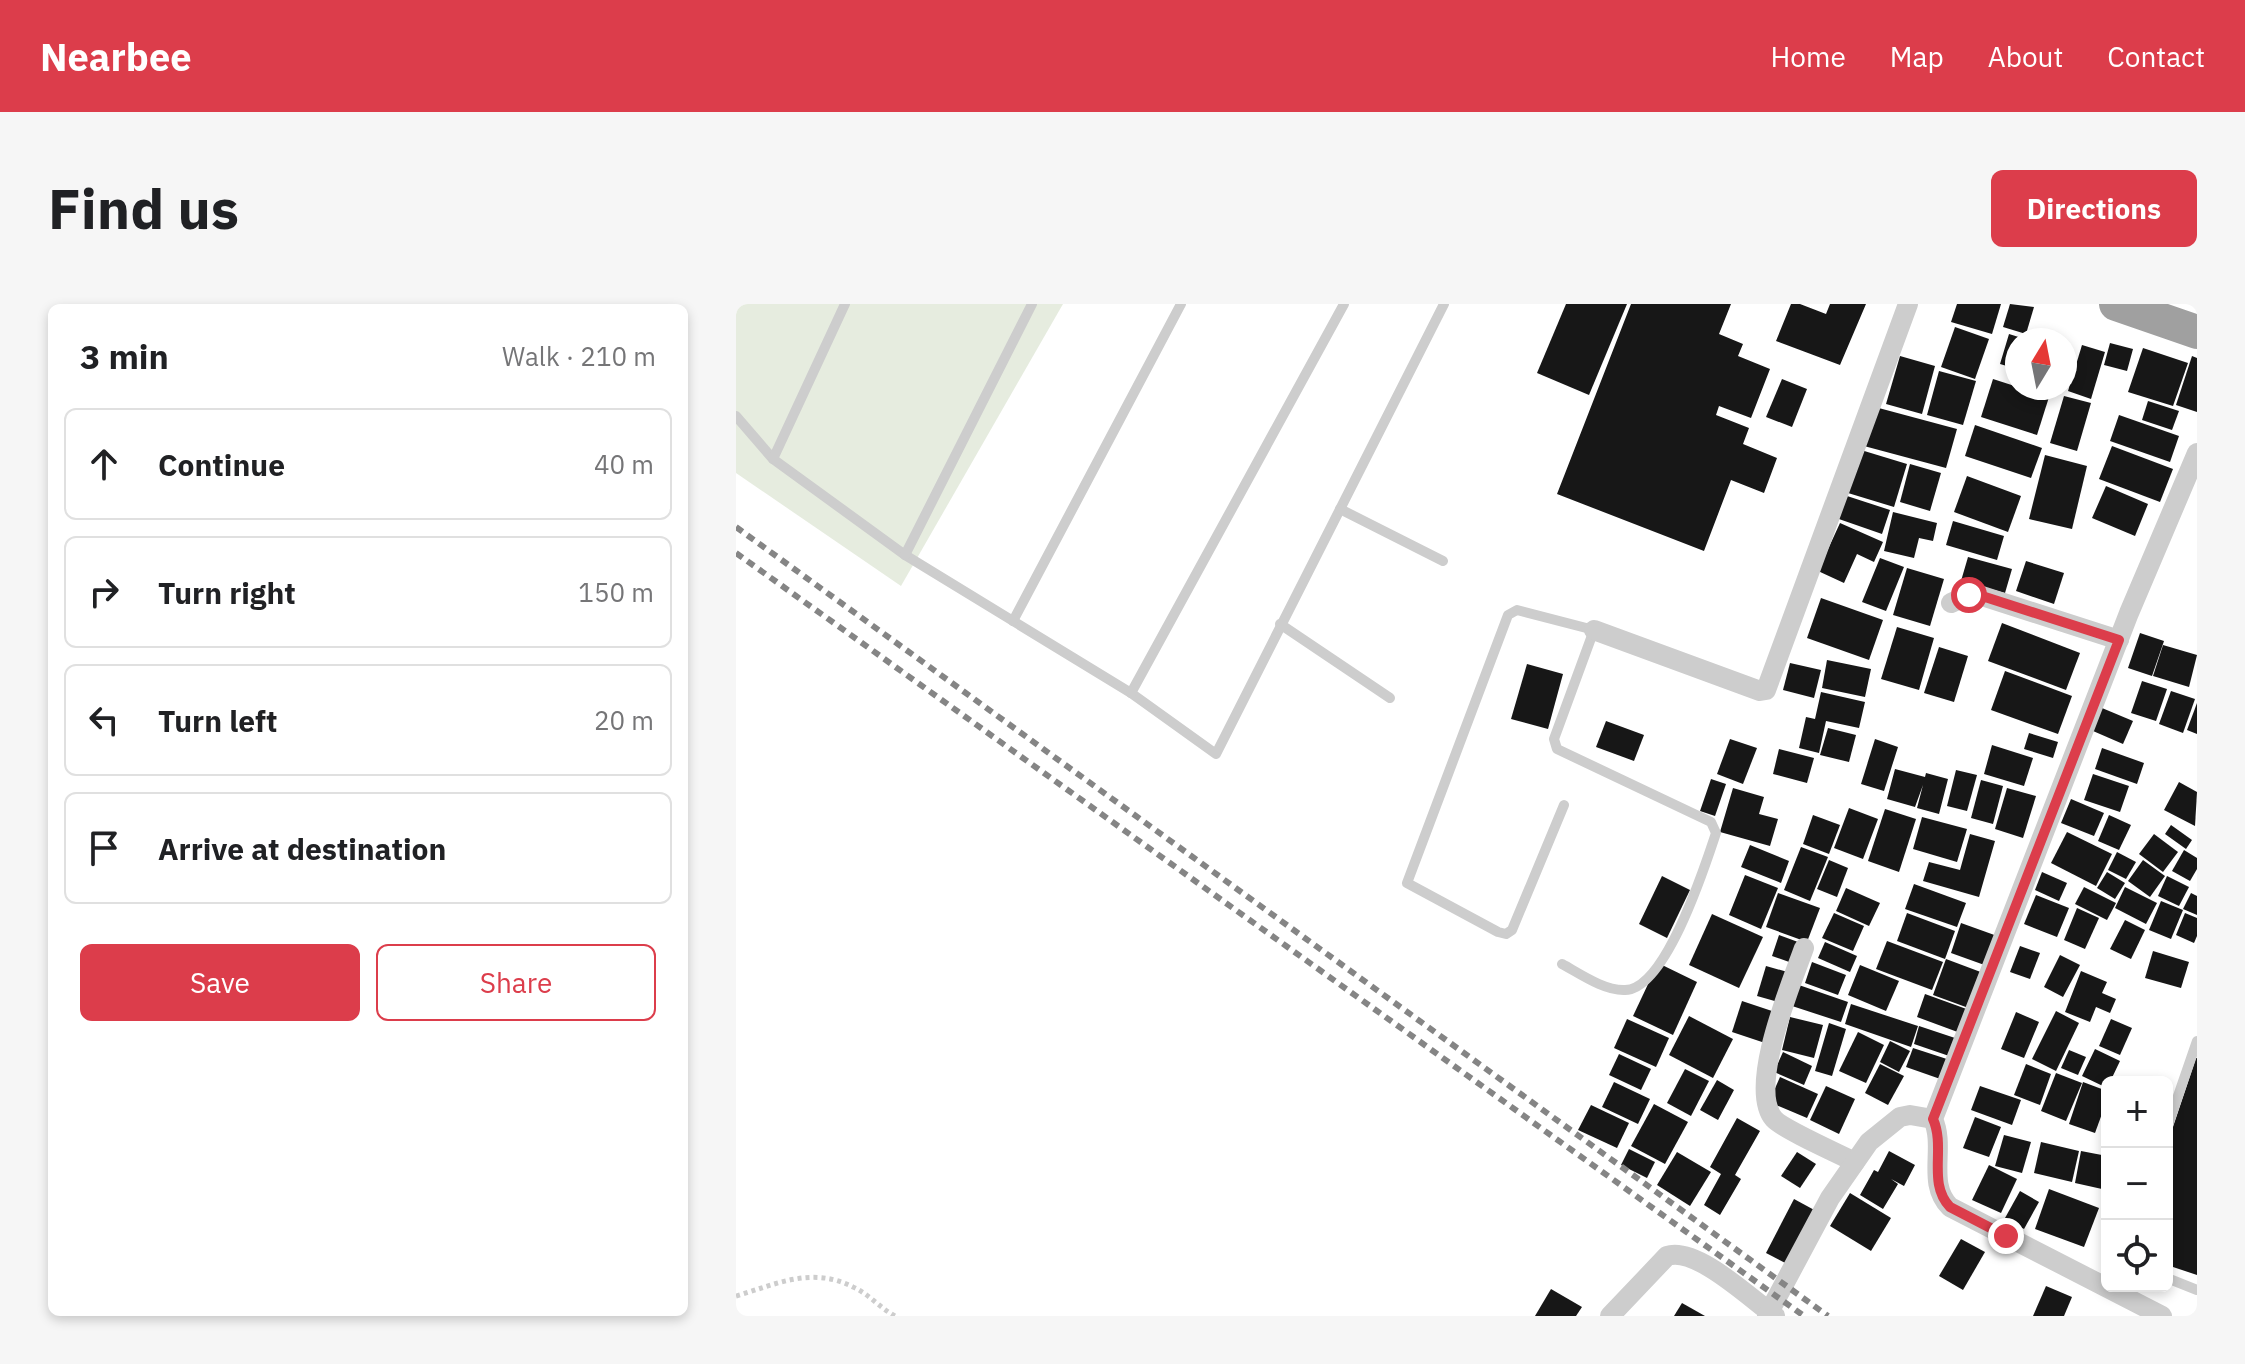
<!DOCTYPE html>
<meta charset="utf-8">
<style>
body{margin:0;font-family:"IBM Plex Sans",sans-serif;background:#f6f6f6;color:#202124}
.controls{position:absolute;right:24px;bottom:24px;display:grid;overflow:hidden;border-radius:12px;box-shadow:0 4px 12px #0003}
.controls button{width:72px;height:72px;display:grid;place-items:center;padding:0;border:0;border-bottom:2px solid #e0e0e0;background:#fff;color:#202124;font:40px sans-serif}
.compass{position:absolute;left:1269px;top:24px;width:72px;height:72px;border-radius:50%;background:#fff;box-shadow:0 4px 12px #0003;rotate:10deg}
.stop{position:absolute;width:24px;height:24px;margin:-18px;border:6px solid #dc3d4b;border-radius:50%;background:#fff}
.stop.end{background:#dc3d4b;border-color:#fff;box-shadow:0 2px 8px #0008}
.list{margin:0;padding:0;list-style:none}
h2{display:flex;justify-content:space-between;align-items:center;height:104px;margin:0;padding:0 32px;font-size:34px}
h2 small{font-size:26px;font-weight:400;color:#757577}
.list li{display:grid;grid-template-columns:52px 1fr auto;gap:24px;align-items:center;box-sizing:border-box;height:112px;margin:0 16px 16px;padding:0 16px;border:2px solid #e0e0e0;border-radius:12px}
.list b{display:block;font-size:30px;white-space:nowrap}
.list em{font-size:26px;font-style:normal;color:#757577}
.actions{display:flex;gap:16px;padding:24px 32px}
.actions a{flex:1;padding:18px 0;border:2px solid #dc3d4b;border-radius:12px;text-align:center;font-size:28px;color:#dc3d4b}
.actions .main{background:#dc3d4b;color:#fff}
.icon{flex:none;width:44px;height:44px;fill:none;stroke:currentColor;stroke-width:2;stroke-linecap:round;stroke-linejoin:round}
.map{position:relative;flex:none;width:1461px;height:1012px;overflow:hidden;border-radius:12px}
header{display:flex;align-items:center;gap:48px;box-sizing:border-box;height:112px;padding:0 40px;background:#dc3d4b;color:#fff}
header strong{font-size:38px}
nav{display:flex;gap:44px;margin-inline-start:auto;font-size:28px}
.intro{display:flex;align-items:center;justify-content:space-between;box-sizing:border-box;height:192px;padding:0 48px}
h1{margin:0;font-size:56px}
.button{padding:20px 36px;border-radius:12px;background:#dc3d4b;color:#fff;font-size:28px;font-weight:700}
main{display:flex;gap:48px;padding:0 48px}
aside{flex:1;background:#fff;border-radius:12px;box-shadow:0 4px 12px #0003}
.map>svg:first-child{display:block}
</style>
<header>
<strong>Nearbee</strong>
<nav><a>Home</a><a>Map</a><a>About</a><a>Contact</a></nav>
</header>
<div class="intro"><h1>Find us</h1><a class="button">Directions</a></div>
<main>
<aside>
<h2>3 min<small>Walk · 210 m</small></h2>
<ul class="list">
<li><svg class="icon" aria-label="ahead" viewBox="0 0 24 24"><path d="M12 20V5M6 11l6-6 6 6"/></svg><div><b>Continue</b></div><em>40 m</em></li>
<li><svg class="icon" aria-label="right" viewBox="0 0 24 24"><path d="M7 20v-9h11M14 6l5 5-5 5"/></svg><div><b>Turn right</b></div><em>150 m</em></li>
<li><svg class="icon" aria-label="left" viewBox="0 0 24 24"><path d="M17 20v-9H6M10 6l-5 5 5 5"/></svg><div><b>Turn left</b></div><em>20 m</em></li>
<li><svg class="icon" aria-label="arrive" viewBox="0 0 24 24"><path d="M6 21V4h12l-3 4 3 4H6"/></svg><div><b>Arrive at destination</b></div></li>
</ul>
<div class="actions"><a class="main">Save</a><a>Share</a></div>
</aside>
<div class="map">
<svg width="1461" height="1012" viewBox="0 0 1461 1012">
<rect width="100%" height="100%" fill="#fff"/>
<polygon fill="#e6ecdf" points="0,0 327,0 165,282 0,169"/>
<g fill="#171717">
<polygon points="830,0 891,0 853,91 801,69"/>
<polygon points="895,0 995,0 983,30 1007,40 1002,52 1034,65 1015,114 983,102 980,111 1013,124 1007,140 1041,154 1028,189 995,176 968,247 821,190"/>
<polygon points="1055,0 1064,0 1090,10 1094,0 1130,0 1104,61 1040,37"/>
<polygon points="1221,0 1265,0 1256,30 1215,18"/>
<polygon points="1274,0 1298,3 1290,30 1267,23"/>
<polygon points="1219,23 1253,35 1239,75 1205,63"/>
<polygon points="1273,30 1289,35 1281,36 1281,65 1264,60"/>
<polygon points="1374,39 1397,45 1391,67 1368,61"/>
<polygon points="1346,41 1369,48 1355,95 1332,87"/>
<polygon points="1407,44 1452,59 1437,102 1392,88"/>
<polygon points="1164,52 1199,62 1186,110 1150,100"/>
<polygon points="1456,52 1461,54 1461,108 1440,101"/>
<polygon points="1203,67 1240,77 1227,121 1191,111"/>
<polygon points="1046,75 1071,85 1056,123 1030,113"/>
<polygon points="1257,75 1313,93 1301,131 1245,113"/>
<polygon points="1328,92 1355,99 1341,147 1314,139"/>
<polygon points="1412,97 1443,107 1436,126 1406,116"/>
<polygon points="1139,103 1221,125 1210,164 1128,142"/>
<polygon points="1383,111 1443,132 1434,158 1374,137"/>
<polygon points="1239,121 1306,144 1295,174 1229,152"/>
<polygon points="1376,142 1437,165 1424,198 1363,175"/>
<polygon points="1125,146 1171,160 1158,203 1112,189"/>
<polygon points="1309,151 1351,162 1336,225 1293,215"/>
<polygon points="1174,160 1205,169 1194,207 1164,198"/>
<polygon points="1231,172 1285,192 1272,228 1218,208"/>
<polygon points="1370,182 1412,200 1399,232 1356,214"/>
<polygon points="1108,191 1154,206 1146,230 1100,214"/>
<polygon points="1157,208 1201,219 1197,237 1183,234 1178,254 1148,247"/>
<polygon points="1217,217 1268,232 1261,256 1210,241"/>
<polygon points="1104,219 1147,238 1138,258 1121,250 1108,279 1082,267"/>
<polygon points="1232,253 1276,265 1269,289 1225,277"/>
<polygon points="1144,254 1168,263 1150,307 1126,298"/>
<polygon points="1290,257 1328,269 1318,300 1280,287"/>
<polygon points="1171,264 1208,275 1194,322 1157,311"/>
<polygon points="1085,294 1147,316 1133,356 1071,334"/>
<polygon points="1266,319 1344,349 1330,386 1252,357"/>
<polygon points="1161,323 1198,334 1183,386 1145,375"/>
<polygon points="1404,329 1428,337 1416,372 1392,364"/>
<polygon points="1427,341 1461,351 1453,383 1417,372"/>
<polygon points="1203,343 1232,352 1218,398 1188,389"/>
<polygon points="1091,356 1135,365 1129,393 1086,384"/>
<polygon points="1054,359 1085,366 1078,394 1047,386"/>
<polygon points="791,360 827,370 812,425 775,415"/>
<polygon points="1269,367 1336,392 1322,430 1255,406"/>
<polygon points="1406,377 1431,385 1420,417 1395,409"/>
<polygon points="1435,387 1459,395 1447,429 1423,420"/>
<polygon points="1085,388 1129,398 1123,424 1090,417 1083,449 1063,444 1070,413 1079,415"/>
<polygon points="1461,399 1461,430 1451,426"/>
<polygon points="1366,404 1397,417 1387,440 1357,427"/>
<polygon points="870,417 908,431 898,457 860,443"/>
<polygon points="1092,424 1120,431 1113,458 1084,451"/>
<polygon points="1293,429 1322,438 1317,454 1288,445"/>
<polygon points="994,435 1021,444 1007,480 981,470"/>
<polygon points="1139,435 1162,443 1148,487 1125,480"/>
<polygon points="1256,441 1297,454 1288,482 1248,470"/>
<polygon points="1366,444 1408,459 1401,480 1359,465"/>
<polygon points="1043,445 1078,454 1071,479 1037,470"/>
<polygon points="1159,465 1189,473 1190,469 1212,475 1203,510 1181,504 1187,481 1179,503 1151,495"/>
<polygon points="1220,466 1241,471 1231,507 1211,502"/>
<polygon points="1357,470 1393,482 1384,508 1348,496"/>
<polygon points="975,475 990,480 979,512 964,507"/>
<polygon points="1245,476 1267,482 1257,520 1235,514"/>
<polygon points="1443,478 1461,488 1459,522 1428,506"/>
<polygon points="997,484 1028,493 1023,510 1042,515 1034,542 984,528"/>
<polygon points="1271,484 1300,492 1287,534 1259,525"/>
<polygon points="1335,495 1368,509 1358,532 1325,519"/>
<polygon points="1113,504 1142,515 1127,555 1098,544"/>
<polygon points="1149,505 1180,515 1163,568 1132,557"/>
<polygon points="1077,511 1104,521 1093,550 1067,540"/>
<polygon points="1373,511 1395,521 1383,546 1362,537"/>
<polygon points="1186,513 1231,525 1221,558 1177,545"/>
<polygon points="1435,521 1456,536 1450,545 1429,530"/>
<polygon points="1331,528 1376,550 1360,582 1315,559"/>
<polygon points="1234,530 1259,537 1243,593 1187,577 1193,558 1224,566"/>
<polygon points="1418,530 1442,548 1427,568 1403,550"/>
<polygon points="1014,541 1053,557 1045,579 1005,563"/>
<polygon points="1065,543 1092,553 1074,597 1048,586"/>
<polygon points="1448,546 1461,554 1461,565 1454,577 1436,567"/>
<polygon points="1381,548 1400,558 1390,575 1372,566"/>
<polygon points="1093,556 1112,564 1101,593 1081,585"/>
<polygon points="1407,556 1429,572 1414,593 1392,577"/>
<polygon points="1306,568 1331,579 1323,597 1299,586"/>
<polygon points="1371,568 1389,579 1379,595 1361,584"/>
<polygon points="1009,571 1042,584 1025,625 993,611"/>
<polygon points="926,572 954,586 931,634 903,620"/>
<polygon points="1431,572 1453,583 1443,602 1422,592"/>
<polygon points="1178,580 1230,599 1221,623 1169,605"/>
<polygon points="1348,583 1380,599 1371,616 1339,600"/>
<polygon points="1389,583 1421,599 1410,620 1379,604"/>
<polygon points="1110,584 1144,599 1133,622 1100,607"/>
<polygon points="1042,589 1084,604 1071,638 1030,623"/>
<polygon points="1455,589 1461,592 1461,611 1447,605"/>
<polygon points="1300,591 1333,604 1321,633 1288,620"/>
<polygon points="1425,597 1447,606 1435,635 1413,626"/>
<polygon points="1341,604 1363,614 1349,645 1328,636"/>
<polygon points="1098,609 1128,622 1117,647 1086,634"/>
<polygon points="1171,609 1219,627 1209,655 1161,637"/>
<polygon points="1449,609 1461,614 1461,632 1458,639 1440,631"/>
<polygon points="976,610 1027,633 1003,684 953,661"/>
<polygon points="1389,616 1409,626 1395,655 1374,645"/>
<polygon points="1225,619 1264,633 1254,663 1215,649"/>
<polygon points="1043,631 1062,638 1056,659 1036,652"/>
<polygon points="1151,637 1207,658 1196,686 1140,665"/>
<polygon points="1089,638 1121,652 1114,668 1082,654"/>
<polygon points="1284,642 1304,649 1294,675 1274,668"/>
<polygon points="1417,647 1453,658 1445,684 1409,674"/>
<polygon points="1324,651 1344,661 1327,693 1308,683"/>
<polygon points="1210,655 1250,670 1238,706 1197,691"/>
<polygon points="1076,658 1110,671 1102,691 1069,679"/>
<polygon points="922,659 961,678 937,731 897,712"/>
<polygon points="1124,661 1163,677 1150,707 1112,691"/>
<polygon points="1030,662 1055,669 1046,699 1021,692"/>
<polygon points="1345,667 1371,678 1366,689 1380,695 1374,709 1360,703 1354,718 1329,708"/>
<polygon points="1060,680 1112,698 1105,718 1053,701"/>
<polygon points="1189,690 1236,707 1227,730 1181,713"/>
<polygon points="1006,697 1039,708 1029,739 996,728"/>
<polygon points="1115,700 1182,722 1175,743 1109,720"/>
<polygon points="1320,707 1343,719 1320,767 1296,755"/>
<polygon points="1280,708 1303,718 1288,754 1265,745"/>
<polygon points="953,712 997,735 977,774 933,751"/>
<polygon points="1054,713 1087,721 1078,754 1046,746"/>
<polygon points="891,715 933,734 920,763 878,744"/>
<polygon points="1375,715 1396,724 1384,751 1363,742"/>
<polygon points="1093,719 1110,725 1096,772 1079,767"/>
<polygon points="1183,722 1225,736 1219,754 1178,740"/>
<polygon points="1122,728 1148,741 1130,779 1103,767"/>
<polygon points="1154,737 1174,747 1163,768 1144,758"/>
<polygon points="1177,744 1217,757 1210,777 1170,763"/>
<polygon points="1359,745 1384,757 1374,778 1371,778 1371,784 1346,772"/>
<polygon points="1333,746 1350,753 1342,771 1325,764"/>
<polygon points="1047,748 1076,762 1068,781 1038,768"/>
<polygon points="883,750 915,765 905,786 873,771"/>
<polygon points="1460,754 1461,754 1461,971 1431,961 1431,841"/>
<polygon points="1144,760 1168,772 1152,801 1129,789"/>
<polygon points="1290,760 1315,770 1304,801 1278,791"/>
<polygon points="949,765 973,777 955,812 931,799"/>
<polygon points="1320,769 1346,779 1330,817 1305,807"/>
<polygon points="1044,773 1082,790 1071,814 1033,798"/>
<polygon points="981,776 998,786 982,816 964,806"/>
<polygon points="878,778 914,795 902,820 866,803"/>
<polygon points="1347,778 1371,787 1371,796 1359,829 1333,820"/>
<polygon points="1090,782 1119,795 1103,830 1074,816"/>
<polygon points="1244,782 1285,796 1276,821 1235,806"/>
<polygon points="918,800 952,818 929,860 895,842"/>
<polygon points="855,801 893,819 881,844 842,826"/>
<polygon points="1239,813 1265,823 1253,853 1227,844"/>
<polygon points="1001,814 1024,827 999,871 1005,875 984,911 968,901 985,870 974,863"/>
<polygon points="1268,831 1295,838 1286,869 1259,862"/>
<polygon points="1305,838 1343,847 1336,878 1298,869"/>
<polygon points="893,845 919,858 911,874 885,861"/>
<polygon points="1153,847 1179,861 1168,882 1155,875 1162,880 1147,905 1124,891 1138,866 1142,868"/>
<polygon points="1345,847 1371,852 1366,885 1339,879"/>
<polygon points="941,848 975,868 954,902 921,881"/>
<polygon points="1061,848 1080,860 1064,884 1045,872"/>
<polygon points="1253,861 1281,875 1265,909 1236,896"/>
<polygon points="1313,885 1363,904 1348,943 1299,925"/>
<polygon points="1284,887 1303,898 1288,925 1269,914"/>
<polygon points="1114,889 1155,914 1135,947 1094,922"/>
<polygon points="1058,895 1082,908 1055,962 1030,949"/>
<polygon points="1225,935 1249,948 1227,986 1203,972"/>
<polygon points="1310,982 1336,993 1328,1012 1297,1012"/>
<polygon points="815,985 846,1003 840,1012 799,1012"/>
<polygon points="946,999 969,1012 938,1012"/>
</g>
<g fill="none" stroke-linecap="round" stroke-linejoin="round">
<path stroke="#cdcdcd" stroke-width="5" stroke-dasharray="4 4" stroke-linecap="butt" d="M0,992C41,980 76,962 117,983C133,990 144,1004 159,1012"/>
<g stroke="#cdcdcd" stroke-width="10">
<polyline points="0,112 37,155 169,251 395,389 480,450 708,0"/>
<polyline points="37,155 109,0"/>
<polyline points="604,205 707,257"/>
<polyline points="169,251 296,0"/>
<polyline points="277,317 445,0"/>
<polyline points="544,320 654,394"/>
<polyline points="395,389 608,0"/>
<path d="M826,660C843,669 868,687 889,686C930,685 969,562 980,529L975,518L821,445L818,435L858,326L781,306L772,311L671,579L762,628L770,630L776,626L828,501"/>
<polyline points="1431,824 1461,737"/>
<polyline points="1431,974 1461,986"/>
</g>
<g stroke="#cdcdcd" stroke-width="20">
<polyline points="1215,299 1233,291 1246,292 1383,336"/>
<polyline points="858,326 1024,387 1030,386 1172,0"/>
<path d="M1068,644C1056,678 1011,784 1038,815C1047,825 1103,850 1119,858"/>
<path d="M874,1012L931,952C960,942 1015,995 1039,1012"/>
<polyline points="1031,1012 1094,894 1133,838 1164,813 1174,811 1197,815"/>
<path d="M1426,1012L1214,903C1190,879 1210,844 1197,815L1393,309L1461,149"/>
</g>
<polyline stroke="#a0a0a0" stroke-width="34" points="1380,0 1461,28"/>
<g stroke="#858585" stroke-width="6" stroke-dasharray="8 6" stroke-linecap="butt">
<polyline points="0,223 1092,1012"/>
<polyline points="0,249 1068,1012"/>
</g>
</g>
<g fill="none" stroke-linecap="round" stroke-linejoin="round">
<path stroke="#dc3d4b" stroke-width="10" d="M1233,291L1246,292L1383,336L1197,815C1210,844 1191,879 1214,903L1270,932"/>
</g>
</svg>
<div class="controls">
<button>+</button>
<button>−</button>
<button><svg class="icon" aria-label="locate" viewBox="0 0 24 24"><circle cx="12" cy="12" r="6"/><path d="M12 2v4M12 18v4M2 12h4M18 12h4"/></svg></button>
</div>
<svg class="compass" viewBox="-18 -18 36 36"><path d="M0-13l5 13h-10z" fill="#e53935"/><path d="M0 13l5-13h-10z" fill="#757577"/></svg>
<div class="stop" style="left:1233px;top:291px"></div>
<div class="stop end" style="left:1270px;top:932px"></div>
</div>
</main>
